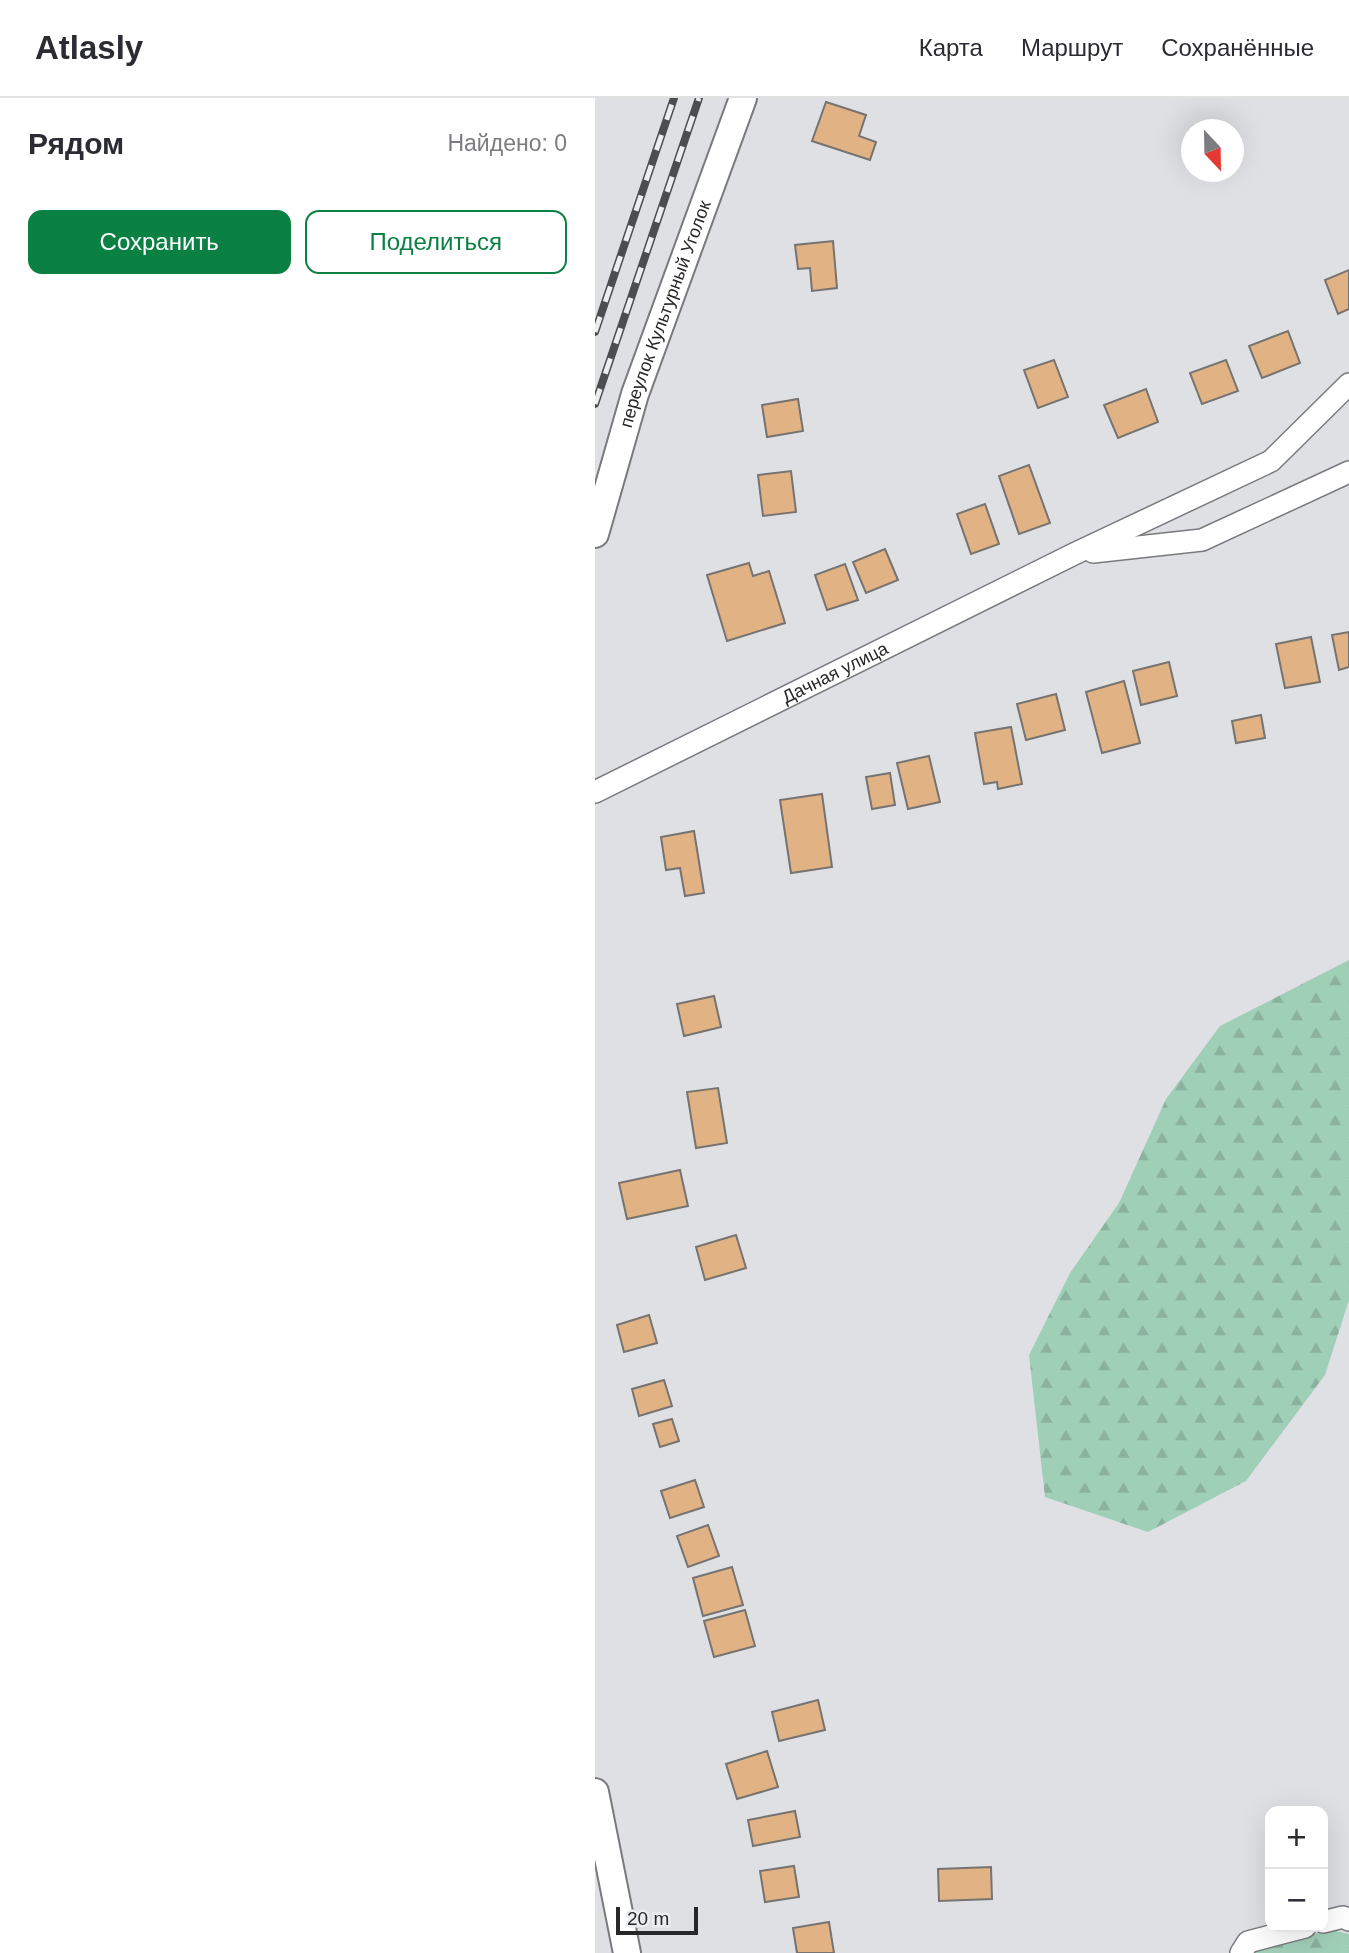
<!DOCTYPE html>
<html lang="ru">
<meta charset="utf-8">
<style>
body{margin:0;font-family:Arial,sans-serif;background:#f2f2f3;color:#2b2b33}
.controls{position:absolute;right:21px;bottom:21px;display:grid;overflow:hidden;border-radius:14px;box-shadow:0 7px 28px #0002}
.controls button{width:63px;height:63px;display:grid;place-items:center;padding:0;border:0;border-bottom:2px solid #e1e1e2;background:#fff;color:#2b2b33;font:35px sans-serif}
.compass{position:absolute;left:586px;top:21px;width:63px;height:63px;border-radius:50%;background:#fff;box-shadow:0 7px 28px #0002;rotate:158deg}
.scale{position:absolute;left:21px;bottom:18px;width:82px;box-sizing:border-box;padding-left:7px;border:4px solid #282829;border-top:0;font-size:19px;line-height:24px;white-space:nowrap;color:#282829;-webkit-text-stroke:5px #ecedf1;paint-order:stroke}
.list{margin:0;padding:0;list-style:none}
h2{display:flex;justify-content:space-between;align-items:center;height:91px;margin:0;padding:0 28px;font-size:30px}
h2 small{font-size:23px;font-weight:400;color:#7c7c81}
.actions{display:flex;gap:14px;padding:21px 28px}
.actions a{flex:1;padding:16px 0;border:2px solid #0b8043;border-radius:14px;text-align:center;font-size:24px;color:#0b8043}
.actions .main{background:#0b8043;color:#fff}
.map{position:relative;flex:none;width:754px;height:1855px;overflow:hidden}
header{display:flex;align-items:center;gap:42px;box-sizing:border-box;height:98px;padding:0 35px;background:#fff;border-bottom:2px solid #e1e1e2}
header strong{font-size:33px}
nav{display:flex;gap:38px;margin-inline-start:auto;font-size:24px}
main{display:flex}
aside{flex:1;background:#fff}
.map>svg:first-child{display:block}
</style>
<header>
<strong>Atlasly</strong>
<nav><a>Карта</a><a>Маршрут</a><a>Сохранённые</a></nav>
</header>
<main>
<aside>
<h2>Рядом<small>Найдено: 0</small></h2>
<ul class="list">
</ul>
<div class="actions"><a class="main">Сохранить</a><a>Поделиться</a></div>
</aside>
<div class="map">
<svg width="754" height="1855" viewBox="0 0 754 1855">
<defs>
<pattern id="forest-firs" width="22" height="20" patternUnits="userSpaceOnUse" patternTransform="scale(1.75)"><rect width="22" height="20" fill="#a0cfb8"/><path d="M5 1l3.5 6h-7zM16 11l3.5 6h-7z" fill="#8ab29e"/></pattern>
</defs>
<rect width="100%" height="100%" fill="#dfe0e3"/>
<g fill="url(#forest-firs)">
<polygon points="754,862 754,1202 730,1277 651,1383 553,1434 450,1399 434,1257 475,1175 524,1105 571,1001 625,928"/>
<polygon points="737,1832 754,1836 754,1855 657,1855 660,1850"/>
</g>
<g fill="#e1b384" stroke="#767371" stroke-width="2">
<polygon points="231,4 271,17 264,38 281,44 275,62 217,43"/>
<polygon points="238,143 242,190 217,193 215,170 203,171 200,147"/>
<polygon points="754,172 754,211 743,216 730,182"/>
<polygon points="693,233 705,265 667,280 654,248"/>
<polygon points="459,262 473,299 443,310 429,272"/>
<polygon points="631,262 643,293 607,306 595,275"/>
<polygon points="551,291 563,324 523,340 509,307"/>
<polygon points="203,301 208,333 172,339 167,307"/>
<polygon points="434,367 455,425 424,436 404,378"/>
<polygon points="196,373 201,414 168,418 163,377"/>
<polygon points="390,406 404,446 376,456 362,416"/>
<polygon points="290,451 303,482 271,495 258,464"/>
<polygon points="154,465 158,478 174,473 190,525 132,543 112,477"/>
<polygon points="250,466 263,502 232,512 220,477"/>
<polygon points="754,534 754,569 744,572 737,537"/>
<polygon points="716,539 725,584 690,590 681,546"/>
<polygon points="574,564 582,598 546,607 538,573"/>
<polygon points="529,583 545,645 507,655 491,594"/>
<polygon points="461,596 470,632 431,642 422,606"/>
<polygon points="666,617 670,640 641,645 637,623"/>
<polygon points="416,629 427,686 403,691 402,684 389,686 380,635"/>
<polygon points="334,658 345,704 313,711 302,665"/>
<polygon points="295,675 300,707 277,711 271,679"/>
<polygon points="227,696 237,769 196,775 185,702"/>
<polygon points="99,733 109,795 90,798 85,770 71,772 66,739"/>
<polygon points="119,898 126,929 89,938 82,906"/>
<polygon points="123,990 132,1045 101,1050 92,994"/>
<polygon points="85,1072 93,1108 32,1121 24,1085"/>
<polygon points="141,1137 151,1170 110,1182 101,1149"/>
<polygon points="54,1217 62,1245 29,1254 22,1227"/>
<polygon points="69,1282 77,1308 44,1318 37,1291"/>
<polygon points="77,1321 84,1343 65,1349 58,1326"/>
<polygon points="100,1382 109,1409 75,1420 66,1393"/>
<polygon points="113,1427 124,1458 93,1469 82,1438"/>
<polygon points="137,1469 148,1507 108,1518 98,1480"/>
<polygon points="150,1512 160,1548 119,1559 109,1523"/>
<polygon points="223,1602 230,1632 184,1643 177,1614"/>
<polygon points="172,1653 183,1689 142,1701 131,1666"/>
<polygon points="200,1713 205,1739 158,1748 153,1722"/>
<polygon points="199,1768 204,1799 170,1804 165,1773"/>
<polygon points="396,1769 397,1801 344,1803 343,1771"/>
<polygon points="234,1824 239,1855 202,1855 198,1830"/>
</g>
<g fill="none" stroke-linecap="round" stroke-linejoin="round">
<g stroke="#797a7e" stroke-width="24">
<g id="minor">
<polyline points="498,454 607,442 754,374"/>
<path id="s1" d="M0,694L479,456L676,363L754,286"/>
<polyline points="728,1824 748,1819 754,1822"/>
<polyline points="646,1855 653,1844 710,1829"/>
</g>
</g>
<g stroke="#797a7e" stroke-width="30">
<g id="tertiary">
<path id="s2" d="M0,436L40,296L148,0"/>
<polyline points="0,1694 32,1855"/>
</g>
</g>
<use href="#minor" stroke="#fff" stroke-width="21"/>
<use href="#tertiary" stroke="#fff" stroke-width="26"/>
<g stroke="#4c4d4e" stroke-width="8">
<g id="rail">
<polyline points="0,234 79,0"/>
<polyline points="0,306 104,0"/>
</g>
</g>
<use href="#rail" stroke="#ecedf1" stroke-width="5" stroke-dasharray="16" stroke-linecap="butt"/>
</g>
<g text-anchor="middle" stroke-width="7" stroke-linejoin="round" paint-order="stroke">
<g font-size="18" fill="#282829" stroke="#ecedf1">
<text dy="6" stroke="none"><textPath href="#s2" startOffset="231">переулок Культурный Уголок</textPath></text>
<text dy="6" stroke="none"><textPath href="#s1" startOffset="268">Дачная улица</textPath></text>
</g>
</g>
</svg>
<div class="controls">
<button>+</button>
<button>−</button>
</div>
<svg class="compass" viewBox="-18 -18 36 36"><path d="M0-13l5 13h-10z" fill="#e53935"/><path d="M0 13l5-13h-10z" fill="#7c7c81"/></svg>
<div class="scale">20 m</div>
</div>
</main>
